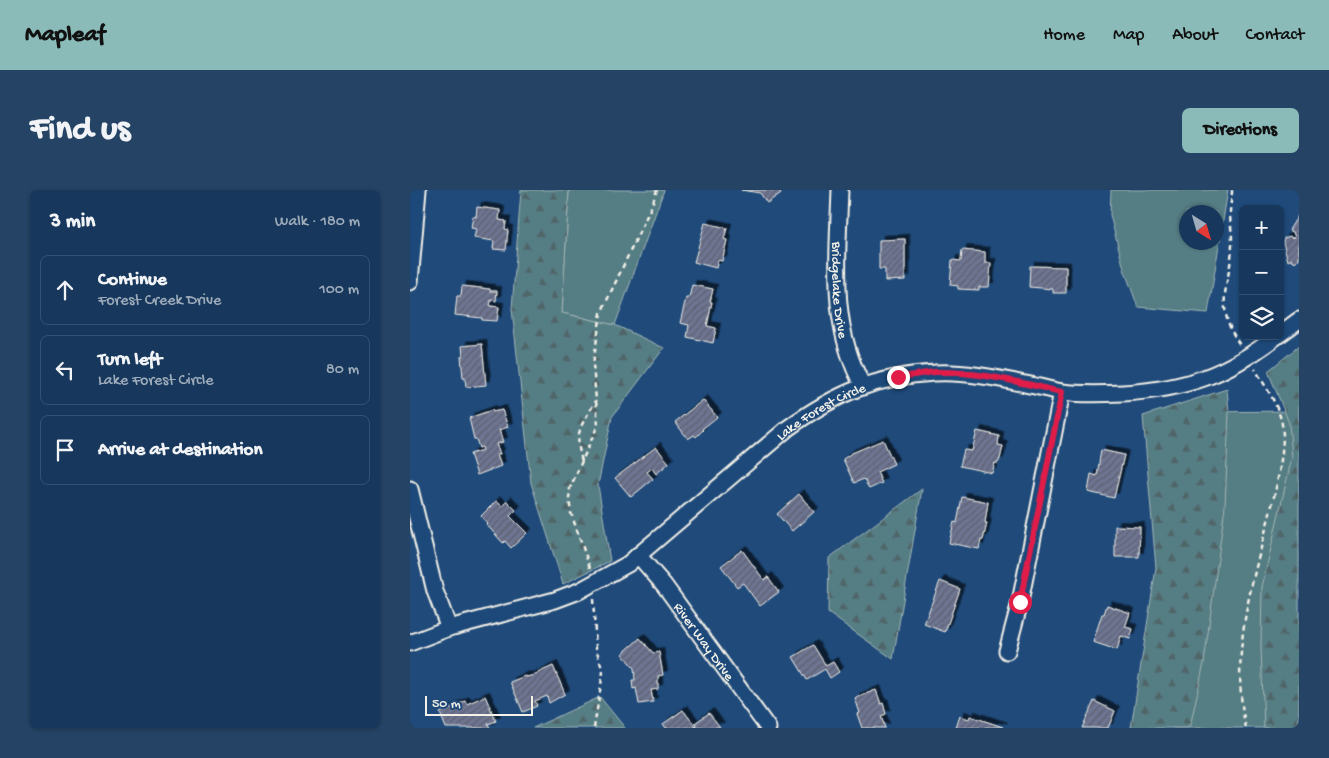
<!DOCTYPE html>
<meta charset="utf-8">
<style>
body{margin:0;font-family:"Gochi Hand",sans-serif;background:#244365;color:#f1f3f6}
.controls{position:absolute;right:15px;top:15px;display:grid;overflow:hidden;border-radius:8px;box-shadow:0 1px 4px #0004}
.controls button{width:45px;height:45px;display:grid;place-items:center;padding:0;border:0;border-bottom:1px solid #365272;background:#17385c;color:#f1f3f6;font:25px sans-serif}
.compass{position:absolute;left:769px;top:15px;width:45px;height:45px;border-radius:50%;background:#17385c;box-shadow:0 1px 4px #0004;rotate:143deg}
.scale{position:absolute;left:15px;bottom:12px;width:108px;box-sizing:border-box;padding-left:5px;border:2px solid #f4f1e8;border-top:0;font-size:14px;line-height:18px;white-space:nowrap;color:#f4f1e8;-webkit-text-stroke:4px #1f4a7a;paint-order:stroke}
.stop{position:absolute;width:15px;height:15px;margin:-11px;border:4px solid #e11d48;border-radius:50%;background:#fff}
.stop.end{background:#e11d48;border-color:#fff;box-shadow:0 1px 5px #0008}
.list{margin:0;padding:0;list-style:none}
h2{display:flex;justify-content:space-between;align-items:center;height:65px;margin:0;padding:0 20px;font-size:21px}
h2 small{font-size:16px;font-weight:400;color:#9eacbb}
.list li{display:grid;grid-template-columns:32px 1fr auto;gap:15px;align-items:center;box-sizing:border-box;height:70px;margin:0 10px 10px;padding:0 10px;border:1px solid #365272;border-radius:8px}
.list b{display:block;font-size:19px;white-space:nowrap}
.list p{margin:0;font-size:16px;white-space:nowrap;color:#9eacbb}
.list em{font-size:16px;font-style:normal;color:#9eacbb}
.icon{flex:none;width:28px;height:28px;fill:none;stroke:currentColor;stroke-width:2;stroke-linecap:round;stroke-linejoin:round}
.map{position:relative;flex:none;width:889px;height:538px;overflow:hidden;border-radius:8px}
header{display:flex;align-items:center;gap:30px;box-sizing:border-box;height:70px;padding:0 25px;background:#8bbbb9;color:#111}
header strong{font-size:24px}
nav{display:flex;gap:28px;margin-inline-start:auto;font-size:18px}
.intro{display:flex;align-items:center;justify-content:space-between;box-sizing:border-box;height:120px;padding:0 30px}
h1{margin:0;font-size:35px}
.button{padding:12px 22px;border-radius:8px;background:#8bbbb9;color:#111;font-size:18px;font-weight:700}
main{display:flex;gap:30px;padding:0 30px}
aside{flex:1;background:#17385c;border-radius:8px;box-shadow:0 1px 4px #0004}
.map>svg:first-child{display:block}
</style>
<header>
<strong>Mapleaf</strong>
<nav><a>Home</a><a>Map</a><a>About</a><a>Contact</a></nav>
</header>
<div class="intro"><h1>Find us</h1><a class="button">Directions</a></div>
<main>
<aside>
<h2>3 min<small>Walk · 180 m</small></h2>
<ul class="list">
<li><svg class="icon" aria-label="ahead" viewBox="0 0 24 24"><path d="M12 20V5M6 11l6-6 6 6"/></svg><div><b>Continue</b><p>Forest Creek Drive</p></div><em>100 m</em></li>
<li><svg class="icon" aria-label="left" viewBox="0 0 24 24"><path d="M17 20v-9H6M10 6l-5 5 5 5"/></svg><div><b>Turn left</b><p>Lake Forest Circle</p></div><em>80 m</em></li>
<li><svg class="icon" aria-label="arrive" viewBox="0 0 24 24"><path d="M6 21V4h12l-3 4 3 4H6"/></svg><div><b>Arrive at destination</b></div></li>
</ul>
</aside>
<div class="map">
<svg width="889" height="538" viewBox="0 0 889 538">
<defs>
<pattern id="forest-firs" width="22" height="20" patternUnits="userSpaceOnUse" patternTransform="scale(1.25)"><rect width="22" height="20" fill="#557d84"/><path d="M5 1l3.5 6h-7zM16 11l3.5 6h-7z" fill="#506568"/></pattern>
<pattern id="building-hatch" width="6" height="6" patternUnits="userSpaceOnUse" patternTransform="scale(1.25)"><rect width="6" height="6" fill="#6d7491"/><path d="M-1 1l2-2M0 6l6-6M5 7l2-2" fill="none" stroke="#5d606f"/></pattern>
<filter id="shadow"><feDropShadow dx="4.5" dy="-4.5" stdDeviation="0" flood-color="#0009"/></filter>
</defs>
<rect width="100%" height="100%" fill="#1f4a7a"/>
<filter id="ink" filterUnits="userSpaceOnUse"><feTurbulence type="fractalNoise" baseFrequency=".02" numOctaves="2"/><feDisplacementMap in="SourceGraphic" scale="10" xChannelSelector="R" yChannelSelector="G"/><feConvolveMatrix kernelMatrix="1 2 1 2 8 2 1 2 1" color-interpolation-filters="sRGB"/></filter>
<g filter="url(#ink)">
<g fill="#557d84" stroke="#a4b7b6" fill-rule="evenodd">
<polygon points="159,0 254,0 205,135 152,123"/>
<path d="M701,0H818L798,123L728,117L714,79L700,25ZM776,22H806V52H776Z"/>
<polygon points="889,221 864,393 882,538 763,538 788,222"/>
</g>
<g fill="url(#forest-firs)" stroke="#a4b7b6">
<polygon points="111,0 159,0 152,123 205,135 254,158 202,227 188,295 200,371 153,394 121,293 102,119"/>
<polygon points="889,156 889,538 854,538 851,457 852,397 882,267 879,233 858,181"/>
<polygon points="817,199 819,222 815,316 794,473 781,532 778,538 721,538 746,378 733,226"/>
<polygon points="512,299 483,469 418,423 419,368"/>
<polygon points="190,507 215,538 123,538"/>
</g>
<g fill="url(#building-hatch)" stroke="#f4f1e8" filter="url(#shadow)">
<polygon points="331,0 369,0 371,3 357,13 350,3"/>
<polygon points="67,17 90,20 89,30 96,31 95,39 98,40 96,60 83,59 84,51 64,48 66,39 61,38 63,26 66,27"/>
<polygon points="889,24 889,70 883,72 882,69 878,71 873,52 874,48 880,46 882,48 885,47 883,42 879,40"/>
<polygon points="295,33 317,38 314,49 317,50 312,71 308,70 306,78 284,72"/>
<polygon points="495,49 495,90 475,91 475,79 469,79 469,50"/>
<polygon points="552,60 575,62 575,73 581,73 579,97 569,97 569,100 548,99 548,96 540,95 542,70 551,71"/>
<polygon points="620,76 656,77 656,103 643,103 643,99 619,97"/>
<polygon points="282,95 303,99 300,112 302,112 297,136 306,138 303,153 277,147 279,135 270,133 276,108 279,108"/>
<polygon points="52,96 80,99 80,101 87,101 86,111 81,110 80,116 89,117 87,131 72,130 72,128 45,125 47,106 51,106"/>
<polygon points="72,154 76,195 56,197 55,188 53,188 51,166 53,166 52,156"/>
<polygon points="293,210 307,227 292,239 293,240 286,247 284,245 278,249 265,232"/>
<polygon points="82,220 83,222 92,220 98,237 89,240 93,252 86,254 90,264 87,265 91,276 67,285 60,264 73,260 72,257 69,258 66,249 64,249 59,228"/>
<polygon points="567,241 589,246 588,255 593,256 590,269 588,273 585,273 582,283 550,276 554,260 562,261"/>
<polygon points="473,250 484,274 467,282 472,293 459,299 454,289 444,293 433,269 442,263"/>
<polygon points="246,257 259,273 246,284 242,278 237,282 243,289 221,307 205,288"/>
<polygon points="691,260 714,265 704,308 678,302 681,284 687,286"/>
<polygon points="389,304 404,322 382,341 367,324"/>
<polygon points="552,307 578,312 575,333 577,333 573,350 571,350 569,359 539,353 544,332 547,333"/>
<polygon points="86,311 92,316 97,311 106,320 100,326 117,343 101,358 95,351 93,353 76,334 77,333 71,326"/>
<polygon points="705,336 730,337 729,367 705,367"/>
<polygon points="332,360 354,390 358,387 369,402 350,416 333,393 327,397 311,376"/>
<polygon points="530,391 550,399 535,442 514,434"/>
<polygon points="697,415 720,423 715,437 723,439 720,449 711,446 707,460 683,452 692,424 694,424"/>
<polygon points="230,448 243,463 249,462 253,485 248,486 248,499 241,500 243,512 229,514 226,498 223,499 222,490 225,490 224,478 212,464"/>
<polygon points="403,455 416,476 423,472 429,482 420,488 415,479 397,490 383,467"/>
<polygon points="143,476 155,504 139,513 137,506 125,511 127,516 113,522 100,492 115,486 116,487 121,486"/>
<polygon points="466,500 471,514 473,513 476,524 471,526 475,538 452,538 447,524 450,523 445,508"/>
<polygon points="75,506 86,531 78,534 80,538 36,538 30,523 55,511 57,514"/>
<polygon points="684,511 705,521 698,538 672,538"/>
<polygon points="273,520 286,537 287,536 285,533 299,523 310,537 256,538 253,534"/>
<polygon points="550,526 559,529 560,526 593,537 546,538"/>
</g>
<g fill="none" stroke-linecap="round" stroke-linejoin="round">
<g stroke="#f4f1e8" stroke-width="19">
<g id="street">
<path id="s1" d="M430,0C428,68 419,134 453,196"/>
<polyline points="0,92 8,0"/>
<polyline points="870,144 889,130"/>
<polyline points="0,299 25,401 39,438"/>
<path id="s2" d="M228,365L254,395L358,538"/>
<path id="s3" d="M0,453L39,438L145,410L169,401L218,374L378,238C425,204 466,186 525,183C552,181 588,188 615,194C628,196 640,200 652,202C673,205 693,204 713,203C777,199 816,185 867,146"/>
<polyline points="597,461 610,412 652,202"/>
</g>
</g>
<g stroke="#f4f1e8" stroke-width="2.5" stroke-dasharray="5 4" stroke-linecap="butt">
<path d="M822,0C822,8 820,16 820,23C820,32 822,41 822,51C822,95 801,112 830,155"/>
<path d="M172,271C163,240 172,236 186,210"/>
<polyline points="180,378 161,323 159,309 160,298 188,235 183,174 191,123 242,15 247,0"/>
<polyline points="183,409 186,458 193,482 184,538"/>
<path d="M836,538C820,467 840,400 858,331C864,308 878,252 871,230C867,213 854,194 845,179"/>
</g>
<use href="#street" stroke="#1f4a7a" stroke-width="15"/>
</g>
</g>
<g fill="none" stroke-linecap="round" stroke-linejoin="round" filter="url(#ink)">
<path stroke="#e11d48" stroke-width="6" d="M488,187C501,186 514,183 526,182C567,181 612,193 652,202L610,412"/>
</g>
<g text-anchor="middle" stroke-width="5" stroke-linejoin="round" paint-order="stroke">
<g font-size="14" fill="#f4f1e8" stroke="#1f4a7a">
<text dy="5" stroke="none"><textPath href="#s1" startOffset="100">Bridgelake Drive</textPath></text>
<text dy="5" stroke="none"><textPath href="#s3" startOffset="480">Lake Forest Circle</textPath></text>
<text dy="5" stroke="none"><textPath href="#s2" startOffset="109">River Way Drive</textPath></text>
</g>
</g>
</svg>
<div class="controls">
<button>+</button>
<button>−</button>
<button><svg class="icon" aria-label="layers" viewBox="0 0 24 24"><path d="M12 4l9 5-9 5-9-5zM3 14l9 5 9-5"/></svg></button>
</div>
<svg class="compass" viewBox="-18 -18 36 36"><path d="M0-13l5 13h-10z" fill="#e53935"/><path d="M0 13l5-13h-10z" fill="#9eacbb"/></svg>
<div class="scale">50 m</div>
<div class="stop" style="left:610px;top:412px"></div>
<div class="stop end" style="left:488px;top:187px"></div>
</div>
</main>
